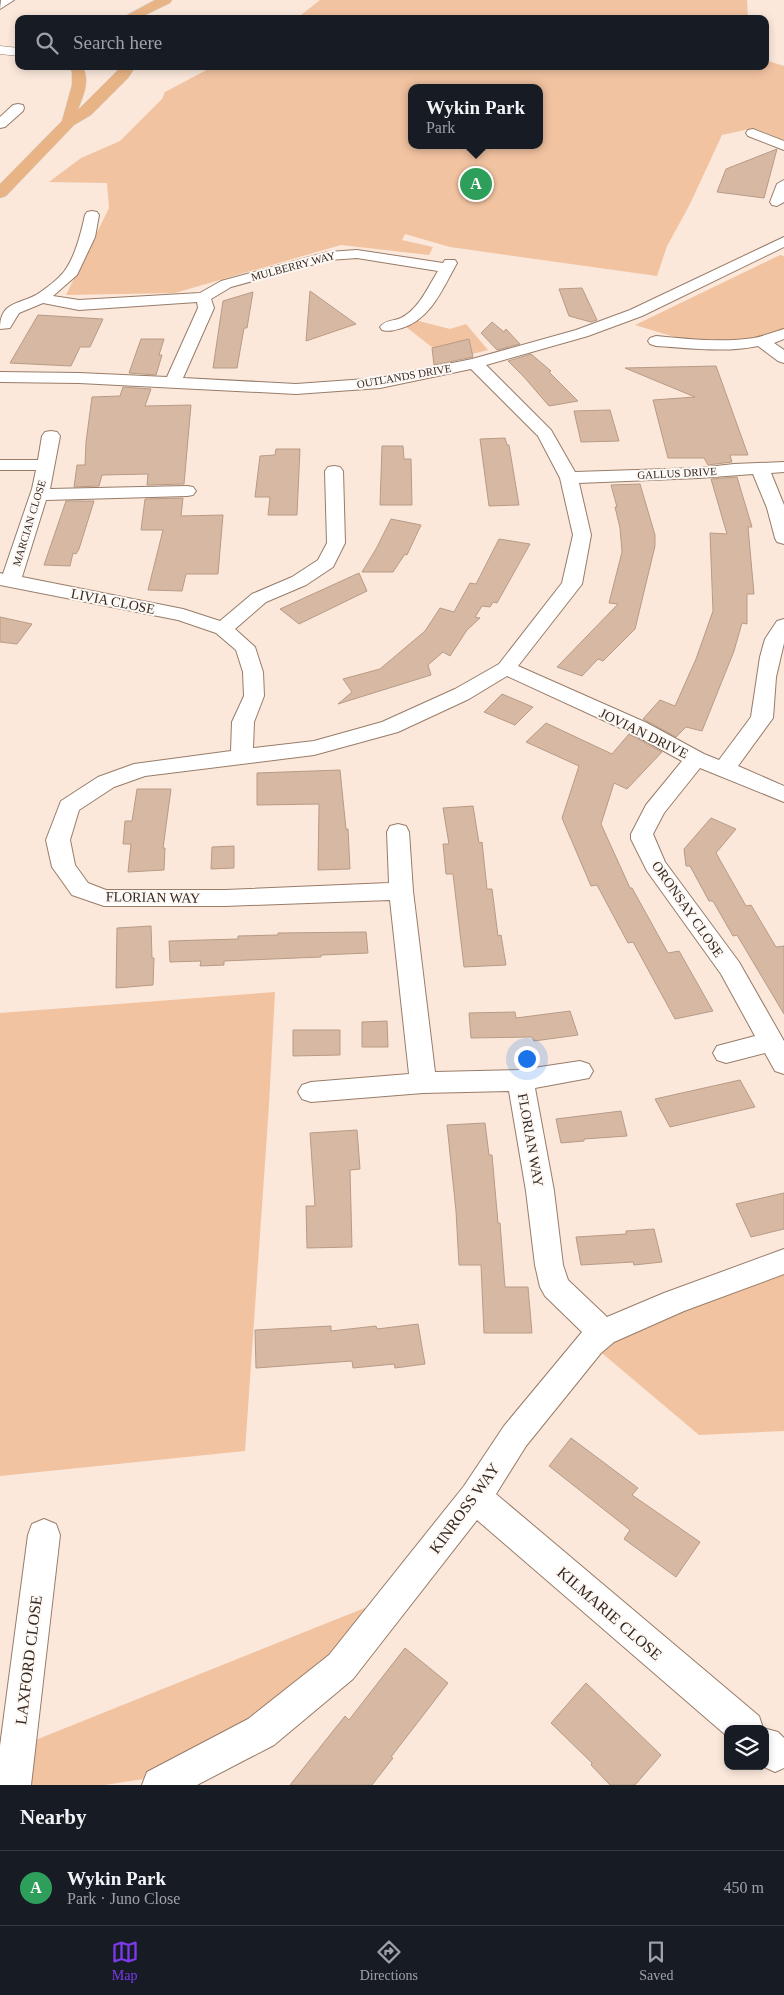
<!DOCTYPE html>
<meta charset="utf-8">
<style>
body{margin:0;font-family:Georgia,serif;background:#242831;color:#f1f3f6}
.controls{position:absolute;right:15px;bottom:15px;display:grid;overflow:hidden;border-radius:10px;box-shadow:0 2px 8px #0003}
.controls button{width:45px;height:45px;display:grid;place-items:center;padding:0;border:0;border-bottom:1px solid #363941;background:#171b24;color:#f1f3f6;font:25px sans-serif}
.you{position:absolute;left:526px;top:1058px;width:18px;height:18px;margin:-12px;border:4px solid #fff;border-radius:50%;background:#1a73e8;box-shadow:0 0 0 8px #1a73e833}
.badge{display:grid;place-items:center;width:32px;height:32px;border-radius:50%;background:#7c3aed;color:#fff;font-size:16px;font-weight:700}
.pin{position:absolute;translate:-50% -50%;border:2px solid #fff;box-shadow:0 1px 5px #0006}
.popup{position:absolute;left:408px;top:84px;width:135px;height:65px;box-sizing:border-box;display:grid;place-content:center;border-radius:10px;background:#171b24;filter:drop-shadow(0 1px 4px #0005);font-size:16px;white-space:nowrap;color:#9ea1a6}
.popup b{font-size:19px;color:#f1f3f6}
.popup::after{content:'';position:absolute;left:50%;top:100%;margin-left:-10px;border:10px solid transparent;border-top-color:#171b24}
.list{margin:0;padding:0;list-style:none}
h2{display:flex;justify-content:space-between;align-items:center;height:65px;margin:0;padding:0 20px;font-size:21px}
h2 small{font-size:16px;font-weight:400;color:#9ea1a6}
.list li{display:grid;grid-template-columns:32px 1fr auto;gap:15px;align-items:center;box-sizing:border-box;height:75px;padding:0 20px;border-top:1px solid #363941}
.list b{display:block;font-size:19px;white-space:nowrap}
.list p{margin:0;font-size:16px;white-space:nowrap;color:#9ea1a6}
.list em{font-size:16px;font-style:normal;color:#9ea1a6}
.icon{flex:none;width:28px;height:28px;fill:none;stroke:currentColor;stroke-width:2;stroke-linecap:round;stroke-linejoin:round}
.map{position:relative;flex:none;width:784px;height:1785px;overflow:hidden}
.search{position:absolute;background:#171b24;box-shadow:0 2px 8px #0003;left:15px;right:15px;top:15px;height:55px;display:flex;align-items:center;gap:12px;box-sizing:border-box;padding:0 18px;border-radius:10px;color:#9ea1a6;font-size:19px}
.sheet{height:140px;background:#171b24}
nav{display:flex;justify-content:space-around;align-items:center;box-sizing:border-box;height:70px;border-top:1px solid #363941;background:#171b24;font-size:14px;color:#9ea1a6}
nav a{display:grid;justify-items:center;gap:2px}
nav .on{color:#7c3aed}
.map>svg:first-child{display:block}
</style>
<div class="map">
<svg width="784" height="1785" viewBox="0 0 784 1785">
<rect width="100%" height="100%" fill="#fbe8db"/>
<g fill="#f2c3a1" fill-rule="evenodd">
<polygon points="320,0 747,0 748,19 296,19"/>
<path d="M765,60L784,66V140L754,128L722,135L689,206L667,246L657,276L450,247L405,234L402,240L433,247L429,255L341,245L175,293L66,295L109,208L107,183L49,182L81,158L120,141L162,99L165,92L214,66H765ZM412,88H540V145H412Z"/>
<polygon points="780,255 784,256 784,334 704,346 635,325"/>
<polygon points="415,320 450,329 466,324 488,350 448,360 405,326"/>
<polygon points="275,992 269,1105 245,1451 0,1476 0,1013"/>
<polygon points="784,1265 784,1431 699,1435 590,1343"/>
<polygon points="397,1595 341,1667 150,1778 105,1785 13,1785 18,1747"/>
</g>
<g fill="#d7b9a3" stroke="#b89b86">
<polygon points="777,149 764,198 717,192 726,169"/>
<polygon points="582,288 597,320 591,322 569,316 559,289"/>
<polygon points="310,291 356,324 306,341"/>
<polygon points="253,292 247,328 244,328 237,368 213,368 223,301"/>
<polygon points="38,315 103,319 90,347 80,347 71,366 10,363"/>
<polygon points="492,322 504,332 506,329 520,344 497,350 481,333"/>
<polygon points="141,339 164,339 159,355 162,355 156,375 129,373"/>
<polygon points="469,339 473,357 434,365 432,348"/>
<polygon points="531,354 551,371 549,372 578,401 549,406 524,377 508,361"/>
<polygon points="716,366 748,455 730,455 732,462 708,465 704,458 668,458 653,400 695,397 625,368"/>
<polygon points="123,387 151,389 145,406 191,405 184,484 147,485 148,474 102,475 99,486 74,487 77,465 85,465 86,442 92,397 120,396"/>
<polygon points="610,410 619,441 581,442 574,411"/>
<polygon points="505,438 507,445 509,445 519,505 489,506 480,439"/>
<polygon points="382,446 403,446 404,459 411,459 412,505 380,505"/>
<polygon points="276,449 300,449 297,515 268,515 270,497 255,497 260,456 275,455"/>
<polygon points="737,477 752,527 748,527 754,594 747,594 747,624 742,623 734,651 702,731 686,727 676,737 643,719 660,700 675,706 696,659 713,611 710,533 727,534 711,479"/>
<polygon points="640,484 655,535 655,546 635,629 603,661 598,659 582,676 557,667 618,604 609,603 622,552 620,528 615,507 617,507 611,485"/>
<polygon points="183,498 181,516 223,515 218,574 186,574 182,591 148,590 163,530 141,530 145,499"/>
<polygon points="66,501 94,501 79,549 76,554 73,553 70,566 44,565"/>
<polygon points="391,519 421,525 407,555 405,554 393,572 362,572 376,549"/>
<polygon points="499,539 530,544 497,603 493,602 490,607 482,606 475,617 480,618 467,630 450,656 443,652 428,665 431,675 338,704 352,692 343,679 380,669 425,631 440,608 454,612 470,583 476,584"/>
<polygon points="359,573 367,591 299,624 280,609"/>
<polygon points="0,617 32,624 17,644 0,642"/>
<polygon points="502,694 533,707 515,725 484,712"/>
<polygon points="546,723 612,754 629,734 662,752 627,789 614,783 601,824 630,888 632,888 668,953 679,951 713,1011 675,1019 633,942 628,943 597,885 591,886 562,818 579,766 526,742"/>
<polygon points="340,770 346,829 348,829 350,869 318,870 319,804 257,805 257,773"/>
<polygon points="137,789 171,789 163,848 165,848 164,870 128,872 131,844 123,844 125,821 132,821"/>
<polygon points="473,806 479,843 482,842 487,889 492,889 498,936 501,935 506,965 464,967 453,874 446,874 443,844 449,844 443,808"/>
<polygon points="711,818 736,829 716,853 746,906 751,905 776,947 784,946 784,1014 737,935 733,936 713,901 709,901 690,866 686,866 684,849"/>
<polygon points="234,846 234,868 211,869 212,847"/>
<polygon points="151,926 152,958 154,958 153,985 116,988 117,928"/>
<polygon points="366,932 368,953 321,955 321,957 224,961 224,965 200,966 201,961 170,962 169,941 238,939 238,936 278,935 278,933"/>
<polygon points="570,1011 578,1035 534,1041 532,1037 471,1038 469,1013 515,1012 516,1018"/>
<polygon points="387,1021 388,1047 362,1047 362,1022"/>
<polygon points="293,1030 340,1030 340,1055 293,1056"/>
<polygon points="740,1080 755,1107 670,1127 655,1099"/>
<polygon points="621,1111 627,1136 584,1139 584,1141 561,1143 556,1119"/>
<polygon points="485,1123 489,1155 492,1155 498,1223 500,1223 505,1287 528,1287 532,1333 484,1333 481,1265 459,1265 456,1211 447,1125"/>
<polygon points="357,1130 360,1169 350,1170 352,1247 307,1248 306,1206 315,1206 310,1133"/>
<polygon points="784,1193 784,1229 751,1237 736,1204"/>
<polygon points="654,1229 662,1262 634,1265 633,1262 581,1265 576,1237 626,1234 626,1231"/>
<polygon points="418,1324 425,1364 395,1368 394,1364 353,1368 352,1361 256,1368 255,1330 331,1326 331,1331 376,1326 377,1329"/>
<polygon points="571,1438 638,1488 632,1495 700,1542 676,1577 624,1539 630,1530 549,1466"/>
<polygon points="405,1648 448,1683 391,1757 393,1758 372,1785 290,1785 345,1716 349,1720"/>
<polygon points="586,1683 661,1755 635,1785 610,1785 591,1765 592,1763 551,1723"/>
</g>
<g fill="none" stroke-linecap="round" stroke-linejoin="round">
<g stroke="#987c68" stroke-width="2">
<g id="street">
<polygon points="14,0 0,9 1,0"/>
<polygon points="18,104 23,105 24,108 23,111 5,127 0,128 0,117 13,105"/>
<polygon points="753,129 784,141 784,150 748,136 746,133 748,130"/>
<polygon points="784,180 784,202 777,206 772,205 770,202 777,184"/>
<path d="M92,211L97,212L99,215L95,237L77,275L53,296L79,300L200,293L221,281L328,252L357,250L443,263L445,260H455L457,263C443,288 431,319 402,328C395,330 390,332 382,330L380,327C385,320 394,321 401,318C419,309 428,287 438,271L357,258L329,260L231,287L211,299L214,308L183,378L296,384L380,378L472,359L576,330L630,310L784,237V247L642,316L588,336L486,365L551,430L575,472L699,468L734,464L784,462V472L771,473L784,505V544L777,542L775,538L767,508L753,474L699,478L579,483L591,535L582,584L518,666L647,723L704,754L719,760L751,717L760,657L765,639L777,621L784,619V643L776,677L773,718L738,766L784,786V802L700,768L664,813L653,834L665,862L739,962L784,1041V1074L775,1071L765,1053L726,1063L717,1060L713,1053L717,1046L755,1036L721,974L647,871L631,839V834L646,805L682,761L631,733L507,676L469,699L398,732L314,755L145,776L114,787L79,810L70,840L75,865L88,883L106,890H225L389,883L387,832L390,826L398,824L406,826L409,832L413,891L435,1072L520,1070L580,1061L589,1064L593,1071L589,1078L535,1088L554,1191L563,1265L568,1280L607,1317L664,1293L784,1249V1274L684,1311L614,1342L601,1353L526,1446L496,1494L759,1716L763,1728L778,1732L784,1738V1768L775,1772L762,1766H765V1729H728V1737L477,1520L353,1679L274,1745L197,1785H142L147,1772L248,1719L329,1655L464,1486L504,1426L582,1332L545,1296L540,1287L535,1265L526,1191L509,1091L423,1093L311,1102L302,1099L298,1092L302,1085L311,1082L409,1074L390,900L225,906H104L72,895L52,867L46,840L61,801L98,777L134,764L231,751L232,722L244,696L243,672L236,650L216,633L178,620L0,585V573L3,574L32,489L36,470H0V460H38L42,436L45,432L51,431L57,432L60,436L50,489L187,486L193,487L196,491L193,495L187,496L46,500L22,577L183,609L220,621L252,594L292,577L318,560L327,543L325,471L328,467L334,466L340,467L343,471L345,543L333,567L306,585L266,602L235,629L255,647L263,672L264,696L254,722L253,748L314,741L382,722L455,689L499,664L562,583L573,535L560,478L538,436L471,369L380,388L296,394L79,383L0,382V372L79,373L167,377L198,308L197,302L79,310L43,303L19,313L10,328L0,329C0,302 17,305 36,295C44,290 57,280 63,273C75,258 81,233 85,215L87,212Z"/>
<path d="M784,329V339L774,343L784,350V363L778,361L758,346C725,353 690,348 656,346L650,344L648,341L650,338L656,336C688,339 722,343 754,338C764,336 774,332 784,329Z"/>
<polygon points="44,1519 56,1524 60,1535 31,1785 0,1785 0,1746 28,1535 32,1524"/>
</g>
</g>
<g stroke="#987c68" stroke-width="1">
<polygon id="secondary" points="0,46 19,48 19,56 0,54"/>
</g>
<g stroke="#d3d0ce" stroke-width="1">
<g id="primary">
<polygon points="155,0 172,0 170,3 137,19 120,19"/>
<path d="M68,66H82C91,81 83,95 78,110L122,66H136L128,78L91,115L74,125L6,196L0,198V184L62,121L72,85V72Z"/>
</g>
</g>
<use href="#street" fill="#fff" fill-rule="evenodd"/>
<use href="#secondary" fill="#fff" fill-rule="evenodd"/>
<use href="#primary" fill="#e9b485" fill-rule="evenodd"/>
</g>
<g text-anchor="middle" stroke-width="4" stroke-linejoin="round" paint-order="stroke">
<g font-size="11" fill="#352921" stroke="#fef8f4">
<text transform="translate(293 266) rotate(-15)" y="4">MULBERRY WAY</text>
<text transform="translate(404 376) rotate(-10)" y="4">OUTLANDS DRIVE</text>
<text transform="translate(677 473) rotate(-3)" y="4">GALLUS DRIVE</text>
<text transform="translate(29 523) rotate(-73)" y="4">MARCIAN CLOSE</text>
</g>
<g font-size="14" fill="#352921" stroke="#fef8f4">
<text transform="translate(113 601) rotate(11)" y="5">LIVIA CLOSE</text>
<text transform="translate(644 733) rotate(26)" y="5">JOVIAN DRIVE</text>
<text transform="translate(153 897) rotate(1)" y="5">FLORIAN WAY</text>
<text transform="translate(688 909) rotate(55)" y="5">ORONSAY CLOSE</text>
<text transform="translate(531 1140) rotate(80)" y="5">FLORIAN WAY</text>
</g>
<g font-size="16" fill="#352921" stroke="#fef8f4">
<text transform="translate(464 1508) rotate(-54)" y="6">KINROSS WAY</text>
<text transform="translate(610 1613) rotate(41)" y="6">KILMARIE CLOSE</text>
<text transform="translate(28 1660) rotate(-83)" y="6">LAXFORD CLOSE</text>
</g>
</g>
</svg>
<div class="controls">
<button><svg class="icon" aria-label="layers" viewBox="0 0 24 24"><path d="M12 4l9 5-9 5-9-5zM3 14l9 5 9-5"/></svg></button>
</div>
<div class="you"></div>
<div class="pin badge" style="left:476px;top:184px;background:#2e9e5b">A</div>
<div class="popup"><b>Wykin Park</b>Park</div>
<div class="search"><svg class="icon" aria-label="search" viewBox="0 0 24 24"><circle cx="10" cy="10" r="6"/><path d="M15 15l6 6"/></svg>Search here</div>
</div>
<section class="sheet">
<h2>Nearby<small></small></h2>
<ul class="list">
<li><span class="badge" style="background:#2e9e5b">A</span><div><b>Wykin Park</b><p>Park · Juno Close</p></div><em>450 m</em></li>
</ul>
</section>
<nav>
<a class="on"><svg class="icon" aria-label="map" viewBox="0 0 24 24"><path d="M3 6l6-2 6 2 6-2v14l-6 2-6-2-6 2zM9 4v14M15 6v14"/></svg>Map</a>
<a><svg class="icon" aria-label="directions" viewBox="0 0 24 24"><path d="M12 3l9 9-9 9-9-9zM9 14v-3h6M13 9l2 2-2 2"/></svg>Directions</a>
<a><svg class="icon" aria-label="saved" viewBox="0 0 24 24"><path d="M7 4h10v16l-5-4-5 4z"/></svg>Saved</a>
</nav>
